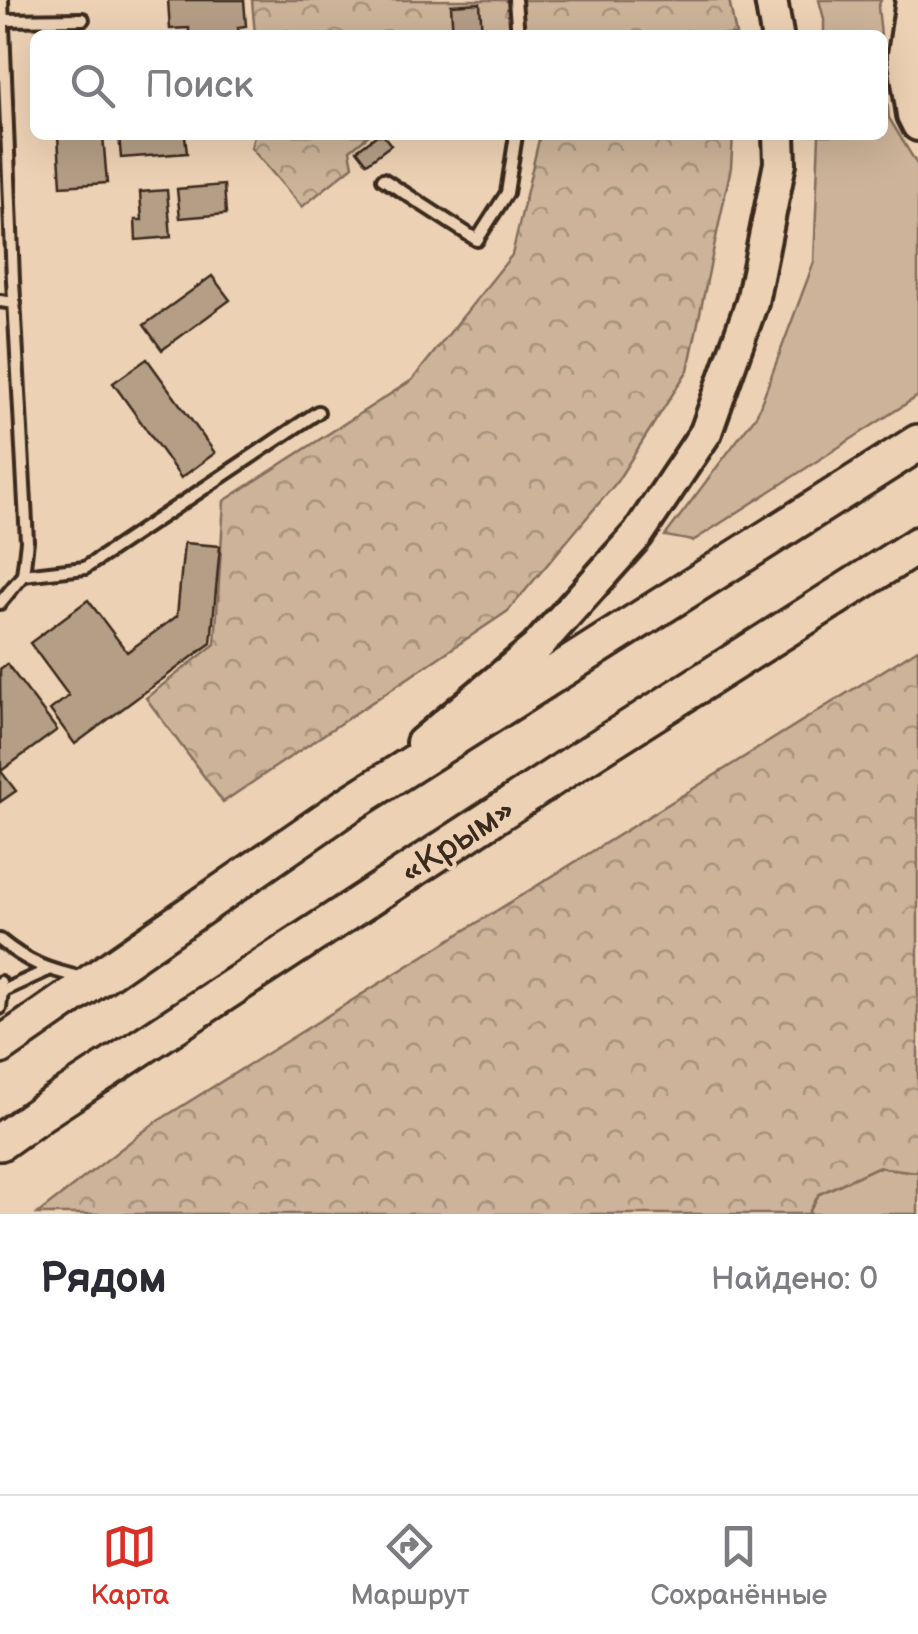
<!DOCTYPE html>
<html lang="ru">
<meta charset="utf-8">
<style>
body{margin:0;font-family:"Balsamiq Sans",sans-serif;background:#f7f7f7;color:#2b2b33}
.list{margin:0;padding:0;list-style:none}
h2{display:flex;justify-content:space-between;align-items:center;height:130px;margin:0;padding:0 40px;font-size:42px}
h2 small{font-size:32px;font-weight:400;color:#7c7c81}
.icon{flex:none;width:55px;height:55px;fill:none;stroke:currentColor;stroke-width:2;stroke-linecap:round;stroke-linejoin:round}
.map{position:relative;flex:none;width:918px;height:1214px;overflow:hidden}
.search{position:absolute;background:#fff;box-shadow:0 10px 40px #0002;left:30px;right:30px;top:30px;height:110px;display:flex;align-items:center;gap:25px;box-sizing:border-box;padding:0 35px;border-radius:15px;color:#7c7c81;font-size:38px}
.sheet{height:280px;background:#fff}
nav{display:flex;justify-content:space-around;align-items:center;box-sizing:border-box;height:140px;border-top:2px solid #e1e1e2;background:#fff;font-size:28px;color:#7c7c81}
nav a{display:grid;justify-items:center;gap:5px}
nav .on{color:#d93025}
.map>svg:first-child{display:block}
</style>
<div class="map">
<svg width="918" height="1214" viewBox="0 0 918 1214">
<defs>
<pattern id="forest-crowns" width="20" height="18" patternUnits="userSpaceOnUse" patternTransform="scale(2.5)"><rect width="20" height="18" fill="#ccb399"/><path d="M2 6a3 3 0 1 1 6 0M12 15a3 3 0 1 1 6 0" fill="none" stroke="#a7927c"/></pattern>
</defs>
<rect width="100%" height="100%" fill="#edd1b4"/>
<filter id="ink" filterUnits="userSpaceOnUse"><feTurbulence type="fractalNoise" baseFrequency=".01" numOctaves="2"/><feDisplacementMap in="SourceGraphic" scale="20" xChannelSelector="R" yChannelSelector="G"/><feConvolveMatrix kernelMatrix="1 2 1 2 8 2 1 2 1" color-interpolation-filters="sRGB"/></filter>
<g filter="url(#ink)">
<g fill="#ccb399" stroke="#846e5c" stroke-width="2.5">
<polygon points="819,0 881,0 878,7 881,35 824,35 824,19"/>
<polygon points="883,57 889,118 918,166 918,396 693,541 665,536 757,414 814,262 819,135 883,135"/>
<polygon points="877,1167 918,1172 918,1214 808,1214 819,1194"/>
</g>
<g fill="url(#forest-crowns)" stroke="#846e5c" stroke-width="2.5">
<polygon points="252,0 729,0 736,35 255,35"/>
<polygon points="254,135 369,135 350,150 353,166 302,207 251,148"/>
<polygon points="540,135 733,135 731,167 688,370 616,483 508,611 223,802 146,698 215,644 224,501 412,380 512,255"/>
<polygon points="918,649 918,1172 877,1167 819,1194 808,1214 37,1214 153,1124"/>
</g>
<g fill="#b59e86" stroke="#3b2a1e" stroke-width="2.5">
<polygon points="168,0 244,0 246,26 238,27 239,35 189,35 189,28 170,29"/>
<polygon points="480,3 482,35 453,35 451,5"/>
<polygon points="58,135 103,135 107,183 61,186"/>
<polygon points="119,135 198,135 185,136 187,153 121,158"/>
<polygon points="377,135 383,135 391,145 367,163 357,150"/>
<polygon points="224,185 226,214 180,218 177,189"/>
<polygon points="167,190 171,237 136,240 135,220 142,220 140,192"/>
<polygon points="212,276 230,300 162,350 144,325"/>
<polygon points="147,359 215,453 181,478 113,383"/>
<polygon points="184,543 220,546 211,643 75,744 50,710 69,696 30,643 88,600 127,652 177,616"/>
<polygon points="7,664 57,730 1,771 0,669"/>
<polygon points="0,770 16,791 0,802"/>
</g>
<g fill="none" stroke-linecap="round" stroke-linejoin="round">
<g stroke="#3b2a1e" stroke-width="18">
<g id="service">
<polyline points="515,0 518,35"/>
<polyline points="4,20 83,19"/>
<polyline points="383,179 477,240 507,193 516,135"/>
<polyline points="0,301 15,303"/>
<polyline points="23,575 85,568 318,412"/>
<polyline points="0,603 23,575 27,541 13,280 2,0"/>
<path d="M0,940C28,963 48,970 83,978"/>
<polyline points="0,982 2,991 0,1008"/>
<polyline points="0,992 48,970"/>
</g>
</g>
<g stroke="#3b2a1e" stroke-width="38">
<g id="primary">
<polyline points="771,0 777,35"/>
<polyline points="912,0 904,55 913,115 918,125"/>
<polyline points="422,743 536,648 638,534 706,432 752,302 780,163 779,135"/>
</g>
</g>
<g stroke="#3b2a1e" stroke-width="42">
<g id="motorway">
<polyline points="0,1046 348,805 918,443"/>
<polyline points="0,1142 42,1112 581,759 918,545"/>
</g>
</g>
<use href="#service" stroke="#edd1b4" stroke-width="10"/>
<use href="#primary" stroke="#edd1b4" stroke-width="30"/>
<use href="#motorway" stroke="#edd1b4" stroke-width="35"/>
</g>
</g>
<g text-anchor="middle" stroke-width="8" stroke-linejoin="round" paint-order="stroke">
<g font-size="35" fill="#3b2a1e" stroke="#edd1b4">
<text transform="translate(457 840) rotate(-33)" y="12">«Крым»</text>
</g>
</g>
</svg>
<div class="search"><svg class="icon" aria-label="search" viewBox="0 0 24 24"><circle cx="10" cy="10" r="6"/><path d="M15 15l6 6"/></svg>Поиск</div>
</div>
<section class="sheet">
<h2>Рядом<small>Найдено: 0</small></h2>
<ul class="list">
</ul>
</section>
<nav>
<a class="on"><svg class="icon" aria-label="map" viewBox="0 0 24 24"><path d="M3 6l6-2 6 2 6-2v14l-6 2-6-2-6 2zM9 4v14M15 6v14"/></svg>Карта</a>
<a><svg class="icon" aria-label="directions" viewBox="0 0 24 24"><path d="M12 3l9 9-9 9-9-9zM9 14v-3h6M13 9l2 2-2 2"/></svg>Маршрут</a>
<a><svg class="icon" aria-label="saved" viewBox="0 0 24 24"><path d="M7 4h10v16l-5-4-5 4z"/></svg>Сохранённые</a>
</nav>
